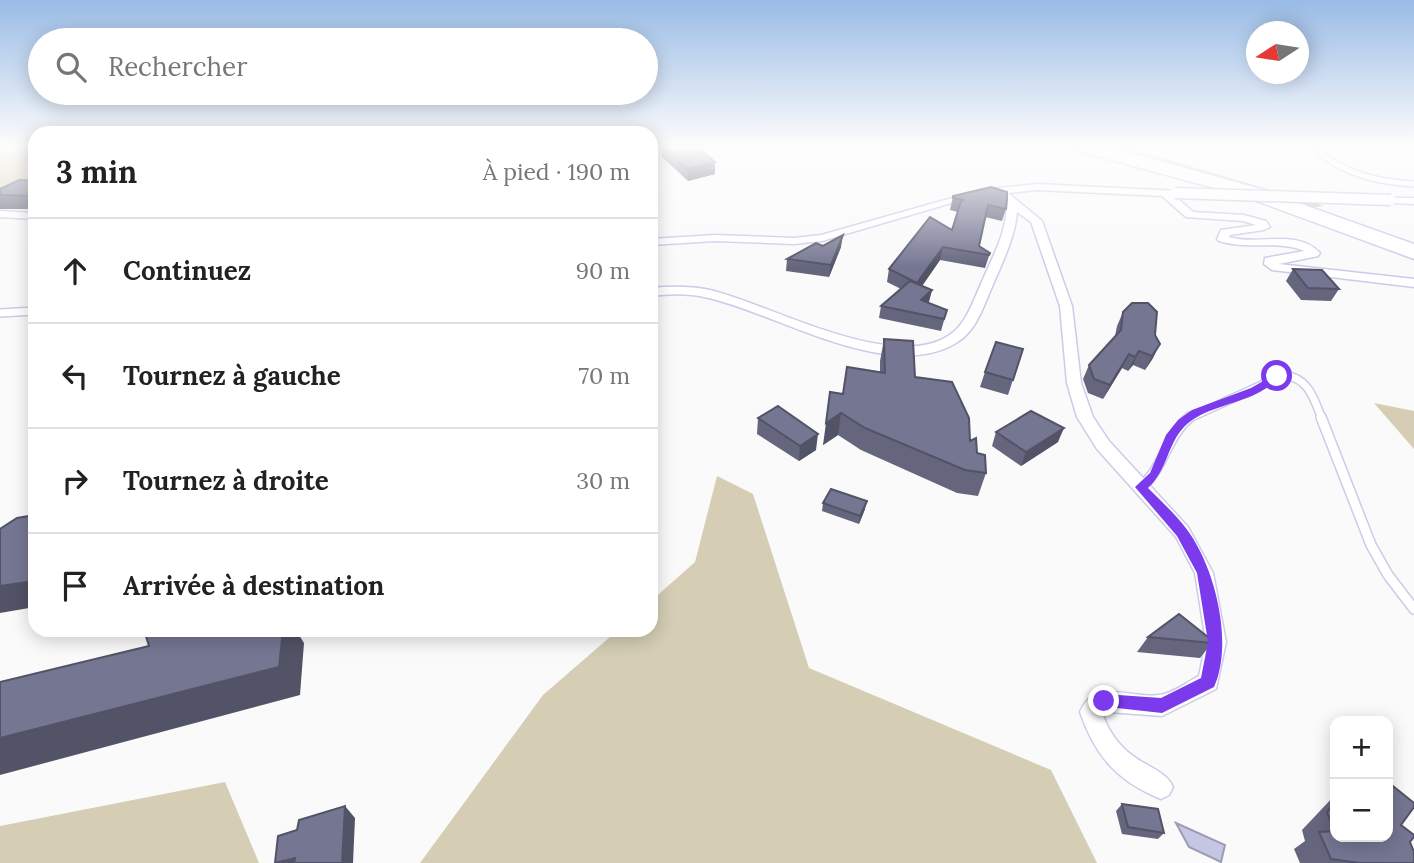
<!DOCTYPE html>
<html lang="fr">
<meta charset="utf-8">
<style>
body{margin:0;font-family:Lora,serif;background:#f2f2f2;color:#222}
.controls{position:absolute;right:21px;bottom:21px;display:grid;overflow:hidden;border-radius:14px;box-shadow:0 4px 18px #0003}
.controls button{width:63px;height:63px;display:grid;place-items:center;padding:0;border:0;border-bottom:2px solid #e0e0e0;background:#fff;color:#222;font:35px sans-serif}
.compass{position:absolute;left:1246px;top:21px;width:63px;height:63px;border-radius:50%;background:#fff;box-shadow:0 4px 18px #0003;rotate:258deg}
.stop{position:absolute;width:21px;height:21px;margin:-16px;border:5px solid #7c3aed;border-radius:50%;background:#fff}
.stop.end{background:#7c3aed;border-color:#fff;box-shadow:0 2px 7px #0008}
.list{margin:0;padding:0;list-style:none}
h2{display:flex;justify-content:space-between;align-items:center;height:91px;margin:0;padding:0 28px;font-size:30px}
h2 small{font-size:23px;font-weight:400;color:#767676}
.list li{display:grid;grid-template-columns:46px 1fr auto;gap:21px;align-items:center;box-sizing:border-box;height:105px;padding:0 28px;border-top:2px solid #e0e0e0}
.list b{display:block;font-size:26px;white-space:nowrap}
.list em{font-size:23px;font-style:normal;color:#767676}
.icon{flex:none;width:38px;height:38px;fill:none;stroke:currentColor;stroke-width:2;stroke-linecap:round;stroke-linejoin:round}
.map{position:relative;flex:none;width:1414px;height:863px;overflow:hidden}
.search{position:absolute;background:#fff;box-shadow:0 4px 18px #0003;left:28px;top:28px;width:630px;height:77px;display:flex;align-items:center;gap:18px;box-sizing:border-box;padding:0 24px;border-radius:38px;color:#767676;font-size:26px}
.panel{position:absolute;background:#fff;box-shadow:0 4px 18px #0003;left:28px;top:126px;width:630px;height:511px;border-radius:21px}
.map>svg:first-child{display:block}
</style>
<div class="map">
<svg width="1414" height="863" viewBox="0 0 1414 863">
<rect width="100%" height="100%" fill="#fafafa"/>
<g fill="#d5ceb5">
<polygon points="0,146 35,146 35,188 0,190"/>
<polygon points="1096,146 1111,146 1166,159 1324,206 1310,208 1164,163"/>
<polygon points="1374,403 1414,411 1414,449"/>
<polygon points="717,476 753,494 809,668 1051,770 1097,863 420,863 543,695 618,630 651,630 651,601 695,562"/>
<polygon points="225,782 259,863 0,863 0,826"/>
</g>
<polygon fill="#c4c6e4" stroke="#9b9cb5" stroke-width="2" points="1176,823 1225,845 1221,862 1189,847"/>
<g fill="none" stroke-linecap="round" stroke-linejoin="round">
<g stroke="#cacce8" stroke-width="8">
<path id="service-far2" d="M1328,146L1321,154C1349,175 1379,182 1414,184"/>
</g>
<g stroke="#cacce8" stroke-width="10">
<g id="service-far1">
<polyline points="0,313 35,311"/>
<path d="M1187,419L1284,375C1309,378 1314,399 1322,419"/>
</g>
</g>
<g stroke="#cacce8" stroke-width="12">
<g id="service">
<polyline points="1321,417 1371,545 1388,575 1414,609"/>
<path d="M1141,487C1164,468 1166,436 1190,417"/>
</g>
</g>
<g stroke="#cacce8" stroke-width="3">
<g id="minor">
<path d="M1037,184L1179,191V195L1175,196L1193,212L1244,215L1266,221L1270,227L1264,230L1230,235L1229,237C1258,246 1297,228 1320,253L1318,256L1279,264L1414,279V287L1272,270L1264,264L1265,258L1304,251C1281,240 1246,250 1219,241L1217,239L1221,230L1256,225L1243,221L1186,217L1162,196L1037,190L1008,193L1042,221L1072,306L1081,383L1093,417L1109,441L1188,527L1213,573L1226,642L1216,689L1162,716L1108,712L1103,715C1109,732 1119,746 1133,756C1146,766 1167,772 1173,787L1169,795L1161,799C1117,781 1095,756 1080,712C1095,677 1131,699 1159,695C1172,694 1187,682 1199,676L1206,642L1195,573L1176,537L1097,449L1077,417L1067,383L1060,306L1031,222L1017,212C1015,238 1002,263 992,287C984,305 977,329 959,341C891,387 774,311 704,297C687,293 668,294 651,296V288C671,286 691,286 710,290C770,304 895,375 951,334C967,322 973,301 981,284C991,259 1009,230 1006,202L996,195L987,192L998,188Z"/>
<polygon points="966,194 975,196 822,241 794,244 715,241 651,245 651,239 715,235 794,238 821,235"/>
<polygon points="1387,198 1414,198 1414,204 1391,203 1386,200"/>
<polygon points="0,211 35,213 35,219 0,217"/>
</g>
</g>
<g stroke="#cacce8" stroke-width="3">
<polygon id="motorway" points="1072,146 1103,146 1124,151 1257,188 1414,244 1414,259 1243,196 1075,150"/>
</g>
<use href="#service-far2" stroke="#fff" stroke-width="5"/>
<use href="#service-far1" stroke="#fff" stroke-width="7"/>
<use href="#service" stroke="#fff" stroke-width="9"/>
<use href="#minor" fill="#fff" fill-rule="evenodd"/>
<use href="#motorway" fill="#fff" fill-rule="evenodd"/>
<g stroke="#cacce8" stroke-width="13" stroke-linecap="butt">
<polyline id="minor-bridge" points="1175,193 1391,200"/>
</g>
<use href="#minor-bridge" stroke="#fff" stroke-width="10"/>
</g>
<g fill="#65657e">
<polygon points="661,146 715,162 715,174 688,181 662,157"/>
<polygon points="35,181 35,209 0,209 0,189"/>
<polygon points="953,196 1006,209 1002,221 985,217 979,246 990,253 985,268 940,260 922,286 932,290 928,303 947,310 941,331 879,318 881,306 901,289 887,282 889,269 952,230 958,212 950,210"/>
<polygon points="823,246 841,247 829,277 786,271 787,259"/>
<polygon points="1293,269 1339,289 1331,301 1301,300 1286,281"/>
<polygon points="1123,312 1153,358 1145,370 1133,365 1128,371 1122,368 1103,399 1088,393 1083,379 1089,365 1115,336 1117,326"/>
<polygon points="884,339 970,441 986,473 978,496 957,493 861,450 838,435 823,445 843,394 880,372 880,361"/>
<polygon points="1023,349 1008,395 980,387 985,372"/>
<polygon points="758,418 816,450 799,461 757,434"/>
<polygon points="996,432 1058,442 1021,466 992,446"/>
<polygon points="823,503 865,509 859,524 822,511"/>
<polygon points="1148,637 1212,643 1200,658 1137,652"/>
<polygon points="1335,795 1335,837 1401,825 1410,842 1414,863 1300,863 1294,849 1305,841 1302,830"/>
<polygon points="1122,804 1164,833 1158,839 1122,834 1116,811"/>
</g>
<g fill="#525366">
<polygon points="715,162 715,174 688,181 688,169"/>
<polygon points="843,235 841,247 829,277 831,265"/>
<polygon points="943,247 940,260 915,296 917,283"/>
<polygon points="932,290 929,302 918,312 921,300"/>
<polygon points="1160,344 1153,358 1145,370 1152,356"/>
<polygon points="1139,351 1133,365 1128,371 1135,357"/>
<polygon points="1129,354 1122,368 1103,399 1110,385"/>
<polygon points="841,413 838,435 823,445 826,423"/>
<polygon points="1064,428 1058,442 1021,466 1026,452"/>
<polygon points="818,434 816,450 799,461 800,446"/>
<polygon points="867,501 865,509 859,524 860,516"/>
<polygon points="35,581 35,607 0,613 0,586"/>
<polygon points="283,630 296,630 304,643 300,695 0,775 0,738"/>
<polygon points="345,806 355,818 353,863 342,863"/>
<polygon points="295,858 300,863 278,863"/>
</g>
<g fill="#757692" stroke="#525366" stroke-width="2">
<polygon points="662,146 696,146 715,162 688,169"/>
<polygon points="19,180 35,181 35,196 0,195 0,189"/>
<polygon points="991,187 1007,192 1007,200 1006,209 988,205 979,246 990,253 989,255 943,247 917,283 889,269 930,217 952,230 961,201 964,200 953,198 953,196"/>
<polygon points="843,235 831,265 787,259 816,243 823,246"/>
<polygon points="1293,269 1322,270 1339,289 1308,288"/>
<polygon points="910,281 932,290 921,300 947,310 944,319 881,306"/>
<polygon points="1132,303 1148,303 1157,312 1155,335 1160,344 1152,356 1139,351 1135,357 1129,354 1110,385 1094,379 1089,365 1121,330 1123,312"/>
<polygon points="884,339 913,341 915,377 952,382 969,418 970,441 976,438 977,453 985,455 986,473 965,470 865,428 841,413 826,423 830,392 843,394 847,367 885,373"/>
<polygon points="996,342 1023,349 1013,380 985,372"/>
<polygon points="778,406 818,434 800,446 758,418"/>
<polygon points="1031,411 1064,428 1026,452 996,432"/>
<polygon points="831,489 867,501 860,516 823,503"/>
<polygon points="35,515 35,581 0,586 0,529 17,518"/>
<polygon points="1179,614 1213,641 1212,643 1148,637"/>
<polygon points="144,630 283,630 279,667 0,738 0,682 149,646"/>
<polygon points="1388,782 1414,803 1414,807 1401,825 1414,835 1414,837 1410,842 1414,852 1414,863 1360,863 1331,859 1319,832 1334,831 1327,812 1335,803 1335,837 1388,837"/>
<polygon points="1122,804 1158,809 1164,833 1128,827"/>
<polygon points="345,806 342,863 294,863 295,858 275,863 278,836 297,830 299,820"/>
</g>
<linearGradient id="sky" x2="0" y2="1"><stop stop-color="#99bbe6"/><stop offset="0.55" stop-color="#fdfdfd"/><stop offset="1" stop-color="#fdfdfd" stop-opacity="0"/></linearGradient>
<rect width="1414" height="267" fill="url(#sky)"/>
<path fill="#7c3aed" d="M1277,373L1282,376L1281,378C1273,383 1266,389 1258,393C1234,405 1203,408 1184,427C1167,445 1167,471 1148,488C1161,501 1174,513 1185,527C1215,565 1234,643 1214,687L1162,713L1099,706L1097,701L1099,696L1104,694L1161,698L1201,678L1208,642L1197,573L1177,536L1135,487L1150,473L1166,435L1178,420L1192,410L1251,388Z"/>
</svg>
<div class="controls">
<button>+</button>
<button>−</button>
</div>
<svg class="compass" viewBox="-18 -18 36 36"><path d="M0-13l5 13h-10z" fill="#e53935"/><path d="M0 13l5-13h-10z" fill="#767676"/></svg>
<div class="stop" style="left:1277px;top:376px"></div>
<div class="stop end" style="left:1104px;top:701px"></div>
<div class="search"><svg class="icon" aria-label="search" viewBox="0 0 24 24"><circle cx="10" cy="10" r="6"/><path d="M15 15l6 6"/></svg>Rechercher</div>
<section class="panel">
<h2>3 min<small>À pied · 190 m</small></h2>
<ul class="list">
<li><svg class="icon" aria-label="ahead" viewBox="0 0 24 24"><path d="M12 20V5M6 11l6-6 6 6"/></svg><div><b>Continuez</b></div><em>90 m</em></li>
<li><svg class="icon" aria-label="left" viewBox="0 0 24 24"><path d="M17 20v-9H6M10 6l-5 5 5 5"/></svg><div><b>Tournez à gauche</b></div><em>70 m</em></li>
<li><svg class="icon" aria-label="right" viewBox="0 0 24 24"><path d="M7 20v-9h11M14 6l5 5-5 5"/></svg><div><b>Tournez à droite</b></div><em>30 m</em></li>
<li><svg class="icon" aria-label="arrive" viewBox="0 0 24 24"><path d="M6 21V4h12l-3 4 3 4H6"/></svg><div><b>Arrivée à destination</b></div></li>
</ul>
</section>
</div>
